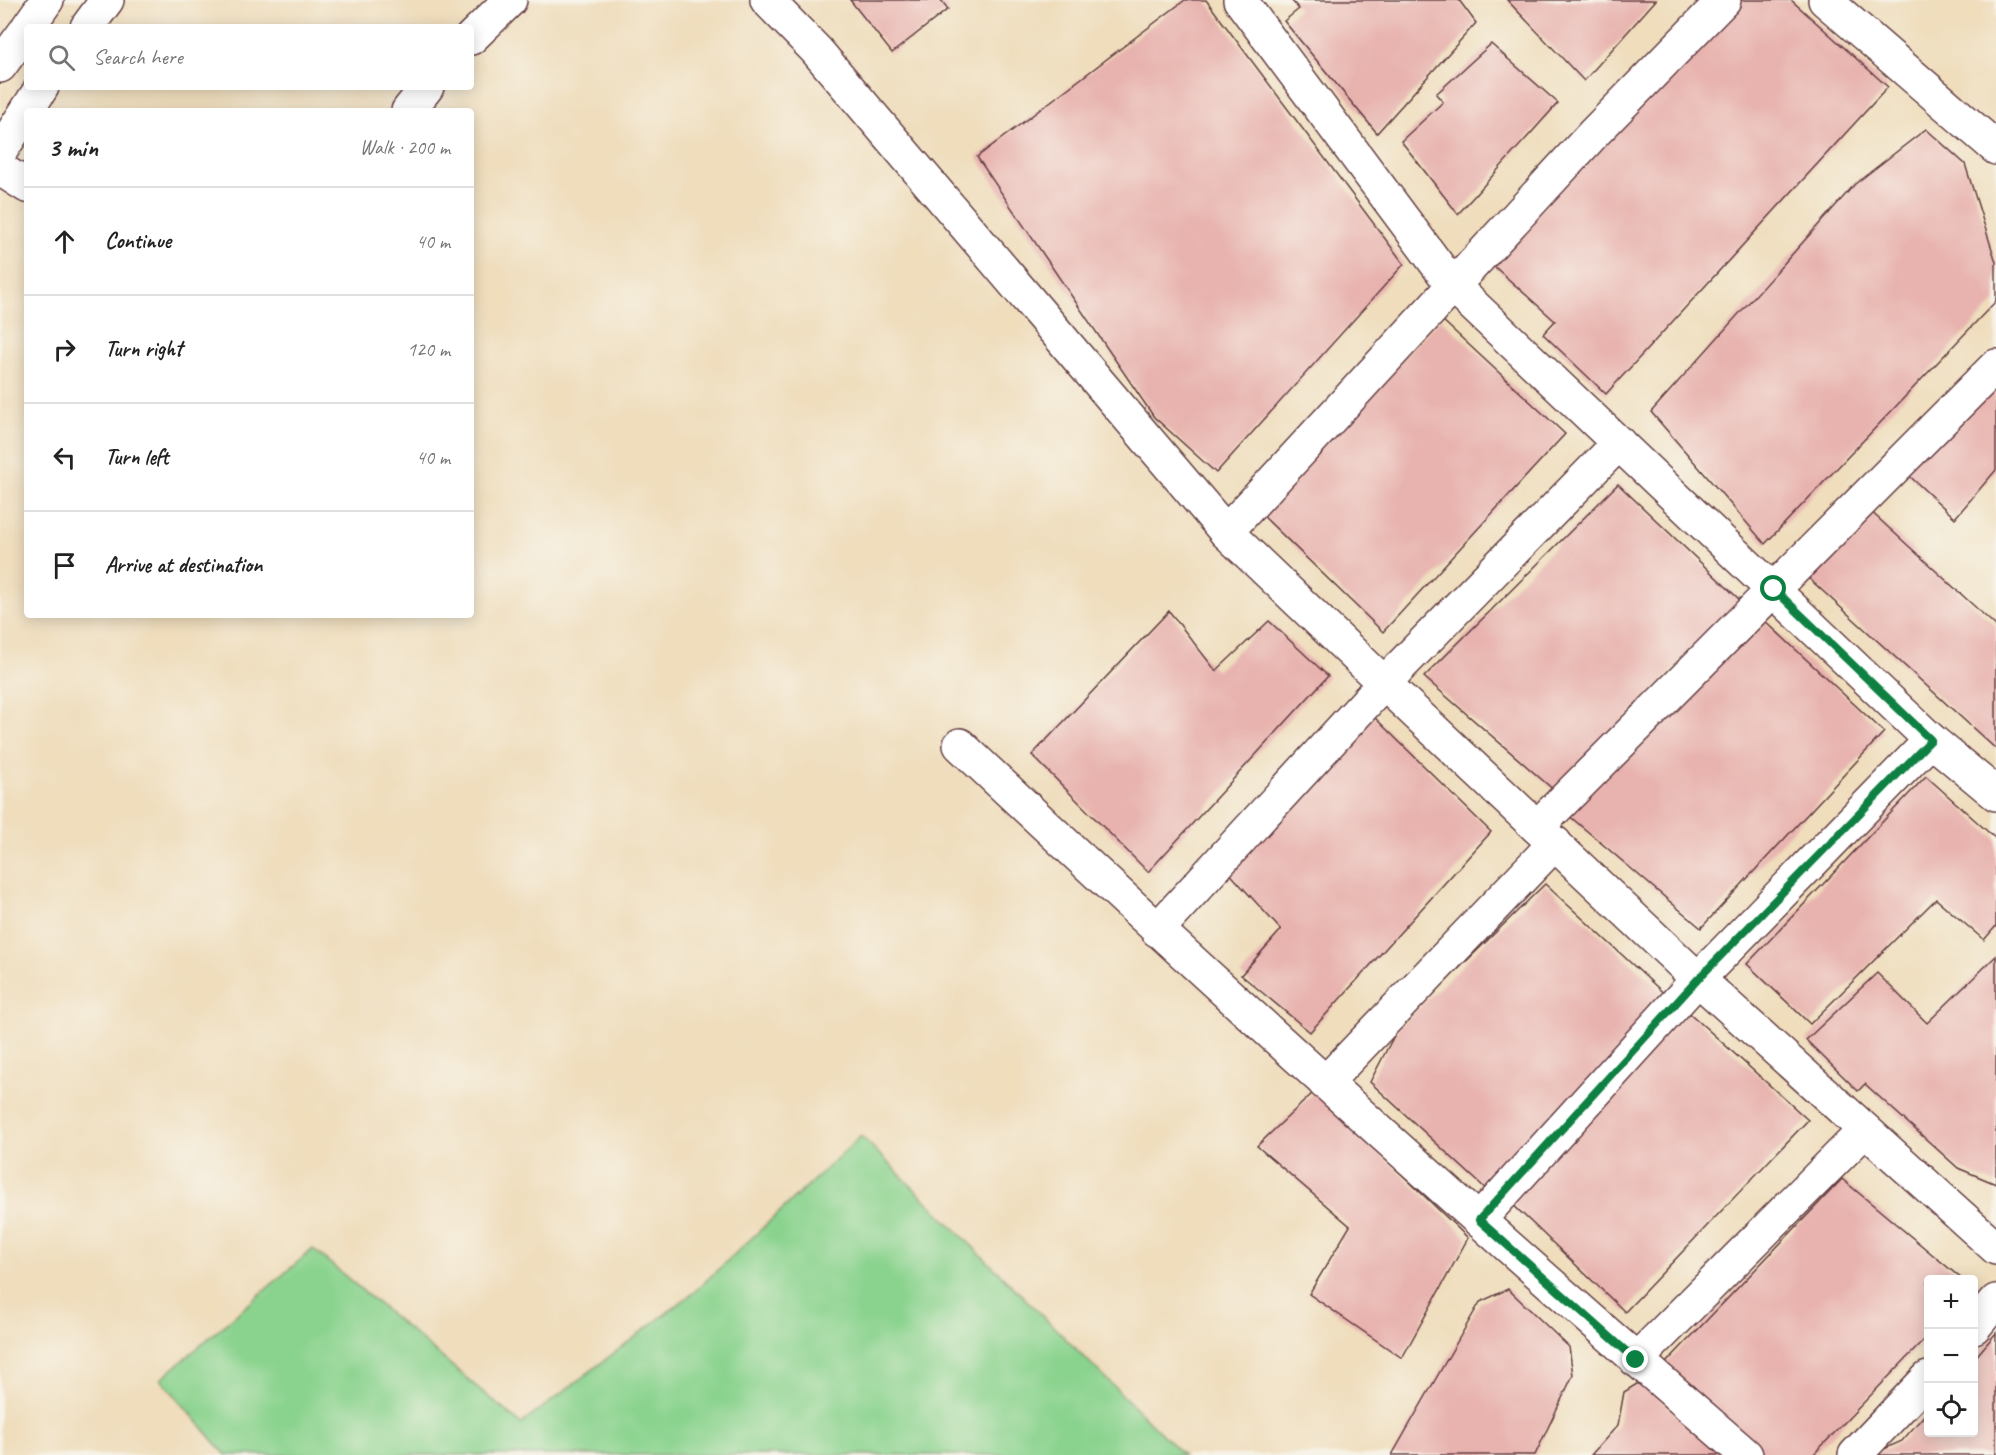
<!DOCTYPE html>
<meta charset="utf-8">
<style>
body{margin:0;font-family:Caveat,sans-serif;background:#f2f2f2;color:#222}
.controls{position:absolute;right:18px;bottom:18px;display:grid;overflow:hidden;border-radius:6px;box-shadow:0 3px 15px #0003}
.controls button{width:54px;height:54px;display:grid;place-items:center;padding:0;border:0;border-bottom:2px solid #e0e0e0;background:#fff;color:#222;font:30px sans-serif}
.stop{position:absolute;width:18px;height:18px;margin:-14px;border:4px solid #0b8043;border-radius:50%;background:#fff}
.stop.end{background:#0b8043;border-color:#fff;box-shadow:0 2px 6px #0008}
.list{margin:0;padding:0;list-style:none}
h2{display:flex;justify-content:space-between;align-items:center;height:78px;margin:0;padding:0 24px;font-size:26px}
h2 small{font-size:20px;font-weight:400;color:#767676}
.list li{display:grid;grid-template-columns:39px 1fr auto;gap:18px;align-items:center;box-sizing:border-box;height:108px;padding:0 24px;border-top:2px solid #e0e0e0}
.list b{display:block;font-size:22px;white-space:nowrap}
.list em{font-size:20px;font-style:normal;color:#767676}
.icon{flex:none;width:33px;height:33px;fill:none;stroke:currentColor;stroke-width:2;stroke-linecap:round;stroke-linejoin:round}
.map{position:relative;flex:none;width:1996px;height:1455px;overflow:hidden}
.search{position:absolute;background:#fff;box-shadow:0 3px 15px #0003;left:24px;top:24px;width:450px;height:66px;display:flex;align-items:center;gap:15px;box-sizing:border-box;padding:0 21px;border-radius:6px;color:#767676;font-size:22px}
.panel{position:absolute;background:#fff;box-shadow:0 3px 15px #0003;left:24px;top:108px;width:450px;height:510px;border-radius:6px}
.map>svg:first-child{display:block}
</style>
<div class="map">
<svg width="1996" height="1455" viewBox="0 0 1996 1455">
<rect width="100%" height="100%" fill="#f7f3e8"/>
<filter id="ink" filterUnits="userSpaceOnUse"><feTurbulence type="fractalNoise" baseFrequency=".0167" numOctaves="2"/><feDisplacementMap in="SourceGraphic" scale="12" xChannelSelector="R" yChannelSelector="G"/><feConvolveMatrix kernelMatrix="1 2 1 2 8 2 1 2 1" color-interpolation-filters="sRGB"/></filter>
<filter id="wash" filterUnits="userSpaceOnUse"><feTurbulence type="fractalNoise" baseFrequency=".008" numOctaves="4" result="noise"/><feDisplacementMap in="SourceGraphic" scale="24" xChannelSelector="R" yChannelSelector="G"/><feGaussianBlur stdDeviation="1.35" result="paint"/><feColorMatrix in="noise" values="0 0 0 0 0 0 0 0 0 0 0 0 0 0 0 0 0 1.4 0 .05"/><feComposite in="paint" operator="in"/></filter>
<g filter="url(#wash)">
<rect width="100%" height="100%" fill="#efddbc"/>
<polygon fill="#8ad38e" stroke="#6a795c" stroke-width="1.5" points="861,1136 1183,1455 226,1455 161,1379 313,1249 521,1424 694,1292"/>
<g id="blocks">
<g fill="#e8b3af">
<polygon points="850,0 941,0 948,9 892,53"/>
<polygon points="1185,0 1206,0 1404,264 1216,473 1154,417 977,157"/>
<polygon points="1291,0 1459,0 1476,23 1377,133 1284,21 1299,9"/>
<polygon points="1507,0 1656,0 1584,81"/>
<polygon points="1742,0 1791,0 1888,87 1606,394 1543,334 1555,321 1486,259"/>
<polygon points="1491,44 1558,103 1458,214 1401,141 1443,102 1436,94"/>
<polygon points="1926,129 1965,164 1996,262 1996,301 1765,544 1651,412 1855,184"/>
<polygon points="1440,318 1565,434 1383,632 1258,511"/>
<polygon points="1996,372 1996,470 1955,518 1903,470"/>
<polygon points="1618,484 1741,601 1555,791 1424,677"/>
<polygon points="1866,507 1996,626 1996,749 1803,573"/>
<polygon points="1169,611 1216,671 1269,621 1328,676 1148,872 1032,755"/>
<polygon points="1762,618 1884,732 1701,928 1567,814"/>
<polygon points="1368,711 1491,832 1310,1032 1241,975 1281,930 1225,868"/>
<polygon points="1926,776 1996,839 1996,926 1984,940 1936,899 1810,1024 1747,964"/>
<polygon points="1545,884 1670,999 1486,1189 1370,1082 1398,1028"/>
<polygon points="1996,956 1996,1184 1958,1168 1865,1084 1858,1091 1806,1040 1877,973 1927,1023"/>
<polygon points="1685,1009 1808,1120 1625,1312 1507,1199"/>
<polygon points="1315,1091 1468,1238 1402,1358 1309,1294 1350,1226 1257,1146"/>
<polygon points="1842,1179 1963,1280 1928,1280 1928,1336 1813,1455 1761,1455 1662,1367"/>
<polygon points="1508,1289 1569,1347 1573,1375 1535,1455 1392,1455 1480,1302"/>
<polygon points="1996,1333 1996,1455 1871,1455 1902,1441 1928,1411 1928,1432 1974,1432 1974,1359"/>
<polygon points="1640,1382 1723,1455 1591,1455 1618,1425 1624,1392"/>
</g>
</g>
</g>
<g filter="url(#ink)">
<use href="#blocks" fill-opacity="0" stroke="#633c41" stroke-width="1.5"/>
<g fill="none" stroke-linecap="round" stroke-linejoin="round">
<g stroke="#633c41" stroke-width="36">
<g id="street">
<polyline points="767,0 816,50 1226,532 1384,683 1698,979 1996,1248"/>
<polyline points="1240,0 1453,286 1931,740 1996,794"/>
<polyline points="1825,0 1996,148"/>
<polyline points="471,38 510,0"/>
<polyline points="408,111 427,87"/>
<polyline points="0,169 27,186"/>
<polyline points="1226,532 1595,132 1724,0"/>
<path d="M960,745C1217,988 1479,1223 1746,1455"/>
<polyline points="1537,827 1996,366"/>
<polyline points="1157,930 1384,683 1619,443"/>
<polyline points="1325,1083 1555,843"/>
<polyline points="1479,1220 1698,979 1931,740"/>
<polyline points="1974,1327 1996,1301"/>
<polyline points="1636,1360 1865,1130"/>
<polyline points="1855,1455 1928,1378"/>
</g>
</g>
<g stroke="#633c41" stroke-width="36">
<g id="secondary">
<polyline points="28,27 47,0"/>
<polyline points="87,27 107,0"/>
<polyline points="0,66 27,29"/>
<polyline points="0,152 42,87"/>
</g>
</g>
<use href="#street" stroke="#fff" stroke-width="33"/>
<use href="#secondary" stroke="#fff" stroke-width="33"/>
</g>
</g>
<g fill="none" stroke-linecap="round" stroke-linejoin="round" filter="url(#ink)">
<polyline stroke="#0b8043" stroke-width="8" points="1636,1360 1479,1220 1698,979 1931,740 1774,589"/>
</g>
</svg>
<div class="controls">
<button>+</button>
<button>−</button>
<button><svg class="icon" aria-label="locate" viewBox="0 0 24 24"><circle cx="12" cy="12" r="6"/><path d="M12 2v4M12 18v4M2 12h4M18 12h4"/></svg></button>
</div>
<div class="stop" style="left:1774px;top:589px"></div>
<div class="stop end" style="left:1636px;top:1360px"></div>
<div class="search"><svg class="icon" aria-label="search" viewBox="0 0 24 24"><circle cx="10" cy="10" r="6"/><path d="M15 15l6 6"/></svg>Search here</div>
<section class="panel">
<h2>3 min<small>Walk · 200 m</small></h2>
<ul class="list">
<li><svg class="icon" aria-label="ahead" viewBox="0 0 24 24"><path d="M12 20V5M6 11l6-6 6 6"/></svg><div><b>Continue</b></div><em>40 m</em></li>
<li><svg class="icon" aria-label="right" viewBox="0 0 24 24"><path d="M7 20v-9h11M14 6l5 5-5 5"/></svg><div><b>Turn right</b></div><em>120 m</em></li>
<li><svg class="icon" aria-label="left" viewBox="0 0 24 24"><path d="M17 20v-9H6M10 6l-5 5 5 5"/></svg><div><b>Turn left</b></div><em>40 m</em></li>
<li><svg class="icon" aria-label="arrive" viewBox="0 0 24 24"><path d="M6 21V4h12l-3 4 3 4H6"/></svg><div><b>Arrive at destination</b></div></li>
</ul>
</section>
</div>
